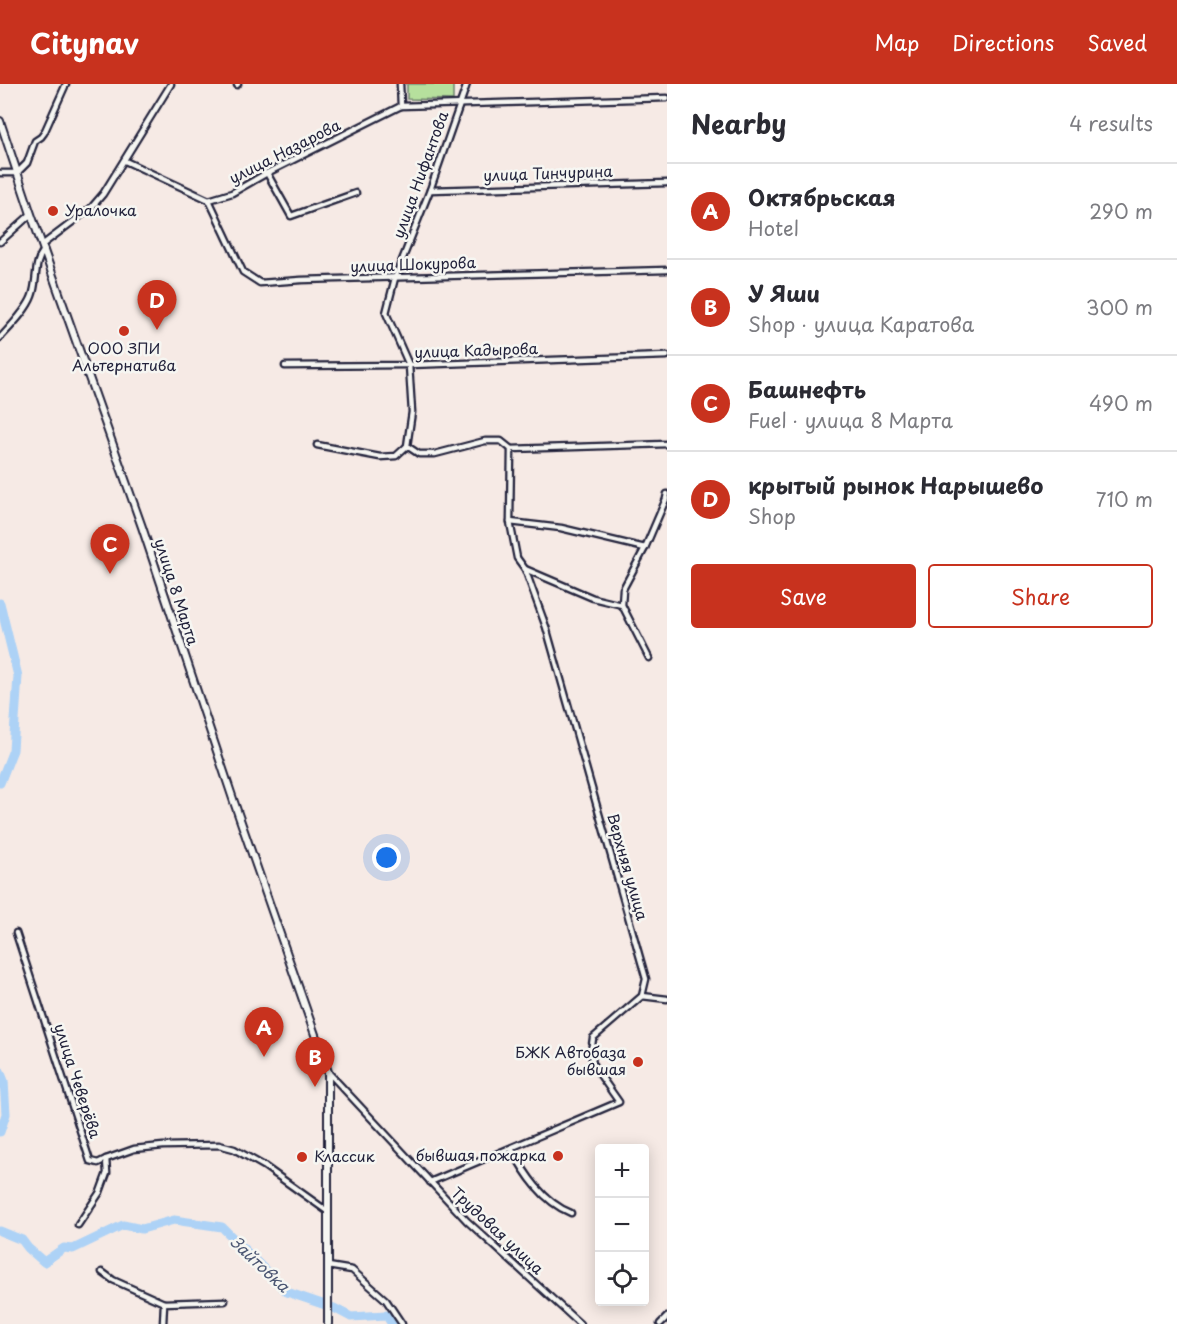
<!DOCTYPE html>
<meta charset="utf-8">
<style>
body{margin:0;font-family:"Playpen Sans",sans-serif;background:#f7f7f7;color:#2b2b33}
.controls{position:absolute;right:18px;bottom:18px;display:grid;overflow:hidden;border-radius:6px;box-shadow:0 3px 15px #0003}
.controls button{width:54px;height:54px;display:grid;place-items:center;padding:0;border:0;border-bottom:2px solid #e1e1e2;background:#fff;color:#2b2b33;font:30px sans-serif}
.you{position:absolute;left:387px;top:774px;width:21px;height:21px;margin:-15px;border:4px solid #fff;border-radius:50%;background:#1a73e8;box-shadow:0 0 0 9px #1a73e833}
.badge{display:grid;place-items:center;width:39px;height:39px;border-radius:50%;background:#c8321e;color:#fff;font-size:20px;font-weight:700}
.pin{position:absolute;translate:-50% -50px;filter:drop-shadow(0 2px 3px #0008)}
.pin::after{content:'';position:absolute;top:32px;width:21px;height:18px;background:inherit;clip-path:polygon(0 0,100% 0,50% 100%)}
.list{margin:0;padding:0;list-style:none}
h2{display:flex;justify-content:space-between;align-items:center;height:78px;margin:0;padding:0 24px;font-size:26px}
h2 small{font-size:20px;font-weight:400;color:#7c7c81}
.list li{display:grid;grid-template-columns:39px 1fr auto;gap:18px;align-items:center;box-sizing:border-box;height:96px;padding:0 24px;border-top:2px solid #e1e1e2}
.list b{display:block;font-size:22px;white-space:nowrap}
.list p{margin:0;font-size:20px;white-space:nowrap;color:#7c7c81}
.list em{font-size:20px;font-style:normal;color:#7c7c81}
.actions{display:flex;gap:12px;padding:18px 24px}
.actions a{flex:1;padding:14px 0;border:2px solid #c8321e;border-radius:6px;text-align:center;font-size:21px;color:#c8321e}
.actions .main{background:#c8321e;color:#fff}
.icon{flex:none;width:33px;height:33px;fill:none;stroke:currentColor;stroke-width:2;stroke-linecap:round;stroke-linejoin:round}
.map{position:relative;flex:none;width:667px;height:1240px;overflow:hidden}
header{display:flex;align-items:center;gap:36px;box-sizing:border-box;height:84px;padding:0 30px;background:#c8321e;color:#fff}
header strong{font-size:28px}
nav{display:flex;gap:33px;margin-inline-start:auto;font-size:21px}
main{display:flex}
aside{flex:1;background:#fff}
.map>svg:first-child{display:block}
</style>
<header>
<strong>Citynav</strong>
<nav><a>Map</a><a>Directions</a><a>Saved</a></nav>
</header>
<main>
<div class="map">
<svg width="667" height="1240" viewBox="0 0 667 1240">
<rect width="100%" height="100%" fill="#f6eae5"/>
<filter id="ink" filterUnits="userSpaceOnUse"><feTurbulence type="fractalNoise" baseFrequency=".0167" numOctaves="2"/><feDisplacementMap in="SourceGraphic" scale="12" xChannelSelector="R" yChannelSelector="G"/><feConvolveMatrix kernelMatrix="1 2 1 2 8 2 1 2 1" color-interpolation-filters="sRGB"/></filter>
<g filter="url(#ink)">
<polygon fill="#b6e09d" stroke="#6c816c" stroke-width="1.5" points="407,0 453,0 453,16 407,15"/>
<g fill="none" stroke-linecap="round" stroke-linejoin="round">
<g stroke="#add2f6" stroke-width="9">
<polyline points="0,519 18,592 13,666 0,699"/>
<polyline points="0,987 4,997 6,1030 0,1048"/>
<polyline points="0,1147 22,1156 28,1164 44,1178 64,1164 73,1165 123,1141 142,1145 174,1136 222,1143 287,1208 334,1224 351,1233 386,1231 392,1240"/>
</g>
<g stroke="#22223b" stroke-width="9">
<g id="street">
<polyline points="237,1 238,0"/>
<polyline points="401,22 667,14"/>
<polyline points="125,77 209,116 232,109 267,89 401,22 400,0"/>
<polyline points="0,89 17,89 27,79 35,57 41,53 44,49 66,0"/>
<polyline points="267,89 291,132 356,109"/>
<polyline points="430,106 667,99"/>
<polyline points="209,116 243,188 260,199 301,196 667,186"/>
<polyline points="0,158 31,130"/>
<polyline points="42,161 91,124 103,110 171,0"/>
<path d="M0,254C10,243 27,226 32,212C38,196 33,180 44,166"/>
<polyline points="285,282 409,281 667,272"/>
<polyline points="317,361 380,373 396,372 407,362 419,370 435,370 485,357 501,357 511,365 667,360"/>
<polyline points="407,362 412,328 409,281 386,229 395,194 430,106 467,0"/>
<polyline points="510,438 561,444 645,464"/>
<polyline points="525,485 593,514 622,521"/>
<polyline points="649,574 622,521 623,505 645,464 666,415 667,410"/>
<polyline points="16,849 90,1077 98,1079 106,1075 134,1065 163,1062 219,1061 234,1065 264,1082 327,1127"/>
<polyline points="642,912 667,915"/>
<polyline points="328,988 467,1137 580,1240"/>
<path d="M511,1064C525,1090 543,1118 571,1129"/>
<polyline points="430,1098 619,1018 593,981 591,968 593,954 642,912 646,895 546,543 525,485 517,474 510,438 511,365"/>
<polyline points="78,1141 100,1108 107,1089 106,1075"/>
<polyline points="328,1182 352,1186 386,1216 402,1240"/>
<polyline points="102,1188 113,1196 164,1219"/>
<polyline points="163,1240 164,1219 225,1217"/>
<polyline points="660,1240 667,1233"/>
</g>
</g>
<g stroke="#22223b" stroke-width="10">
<polyline id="secondary" points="0,37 31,130 142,443 234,718 328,988 328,1240"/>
</g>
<use href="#street" stroke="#f6f6f2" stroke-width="4.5"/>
<use href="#secondary" stroke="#f6f6f2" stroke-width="6"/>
</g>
</g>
<g fill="#c8321e" stroke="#f6f6f2" stroke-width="2">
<circle cx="53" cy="127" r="6"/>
<circle cx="124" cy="247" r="6"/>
<circle cx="638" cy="978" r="6"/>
<circle cx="558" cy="1072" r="6"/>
<circle cx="302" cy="1073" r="6"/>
</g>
<g text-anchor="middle" stroke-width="5" stroke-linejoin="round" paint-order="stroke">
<g font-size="15" fill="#22223b" stroke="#f6f6f2">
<text transform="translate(285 68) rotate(-27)" y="5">улица Назарова</text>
<text transform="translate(548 90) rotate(-2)" y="5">улица Тинчурина</text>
<text transform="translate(421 91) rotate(-70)" y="5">улица Нифантова</text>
<text transform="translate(413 181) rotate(-2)" y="5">улица Шокурова</text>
<text transform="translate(476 267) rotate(-2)" y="5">улица Кадырова</text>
<text transform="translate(176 508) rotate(72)" y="5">улица 8 Марта</text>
<text transform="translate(627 783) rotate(74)" y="5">Верхняя улица</text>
<text transform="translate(77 997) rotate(72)" y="5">улица Чеверёва</text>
<text transform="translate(497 1147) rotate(43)" y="5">Трудовая улица</text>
</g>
<g font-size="15" fill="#22223b" stroke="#f6f6f2" text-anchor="start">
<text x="65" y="132">Уралочка</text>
<text x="124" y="270" text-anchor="middle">ООО ЗПИ<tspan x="124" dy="17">Альтернатива</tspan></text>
<text x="626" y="974" text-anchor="end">БЖК Автобаза<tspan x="626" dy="17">бывшая</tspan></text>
<text x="546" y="1077" text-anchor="end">бывшая пожарка</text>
<text x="314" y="1078">Классик</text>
</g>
<g font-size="16" font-style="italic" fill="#4c5773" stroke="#f6f6f2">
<text transform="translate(260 1180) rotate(43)" y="6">Зайтовка</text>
</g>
</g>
</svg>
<div class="controls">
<button>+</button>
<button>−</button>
<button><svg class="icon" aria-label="locate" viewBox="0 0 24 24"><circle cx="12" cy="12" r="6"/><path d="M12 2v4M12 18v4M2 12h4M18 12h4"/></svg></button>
</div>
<div class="you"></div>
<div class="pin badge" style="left:264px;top:973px">A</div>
<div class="pin badge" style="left:315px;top:1003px">B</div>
<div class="pin badge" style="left:110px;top:490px">C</div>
<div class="pin badge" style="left:157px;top:246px">D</div>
</div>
<aside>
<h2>Nearby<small>4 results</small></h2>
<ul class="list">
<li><span class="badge">A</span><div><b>Октябрьская</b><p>Hotel</p></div><em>290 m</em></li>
<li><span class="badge">B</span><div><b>У Яши</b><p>Shop · улица Каратова</p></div><em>300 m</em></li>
<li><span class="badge">C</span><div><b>Башнефть</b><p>Fuel · улица 8 Марта</p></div><em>490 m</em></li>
<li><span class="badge">D</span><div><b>крытый рынок Нарышево</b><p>Shop</p></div><em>710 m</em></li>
</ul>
<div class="actions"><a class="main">Save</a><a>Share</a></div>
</aside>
</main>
